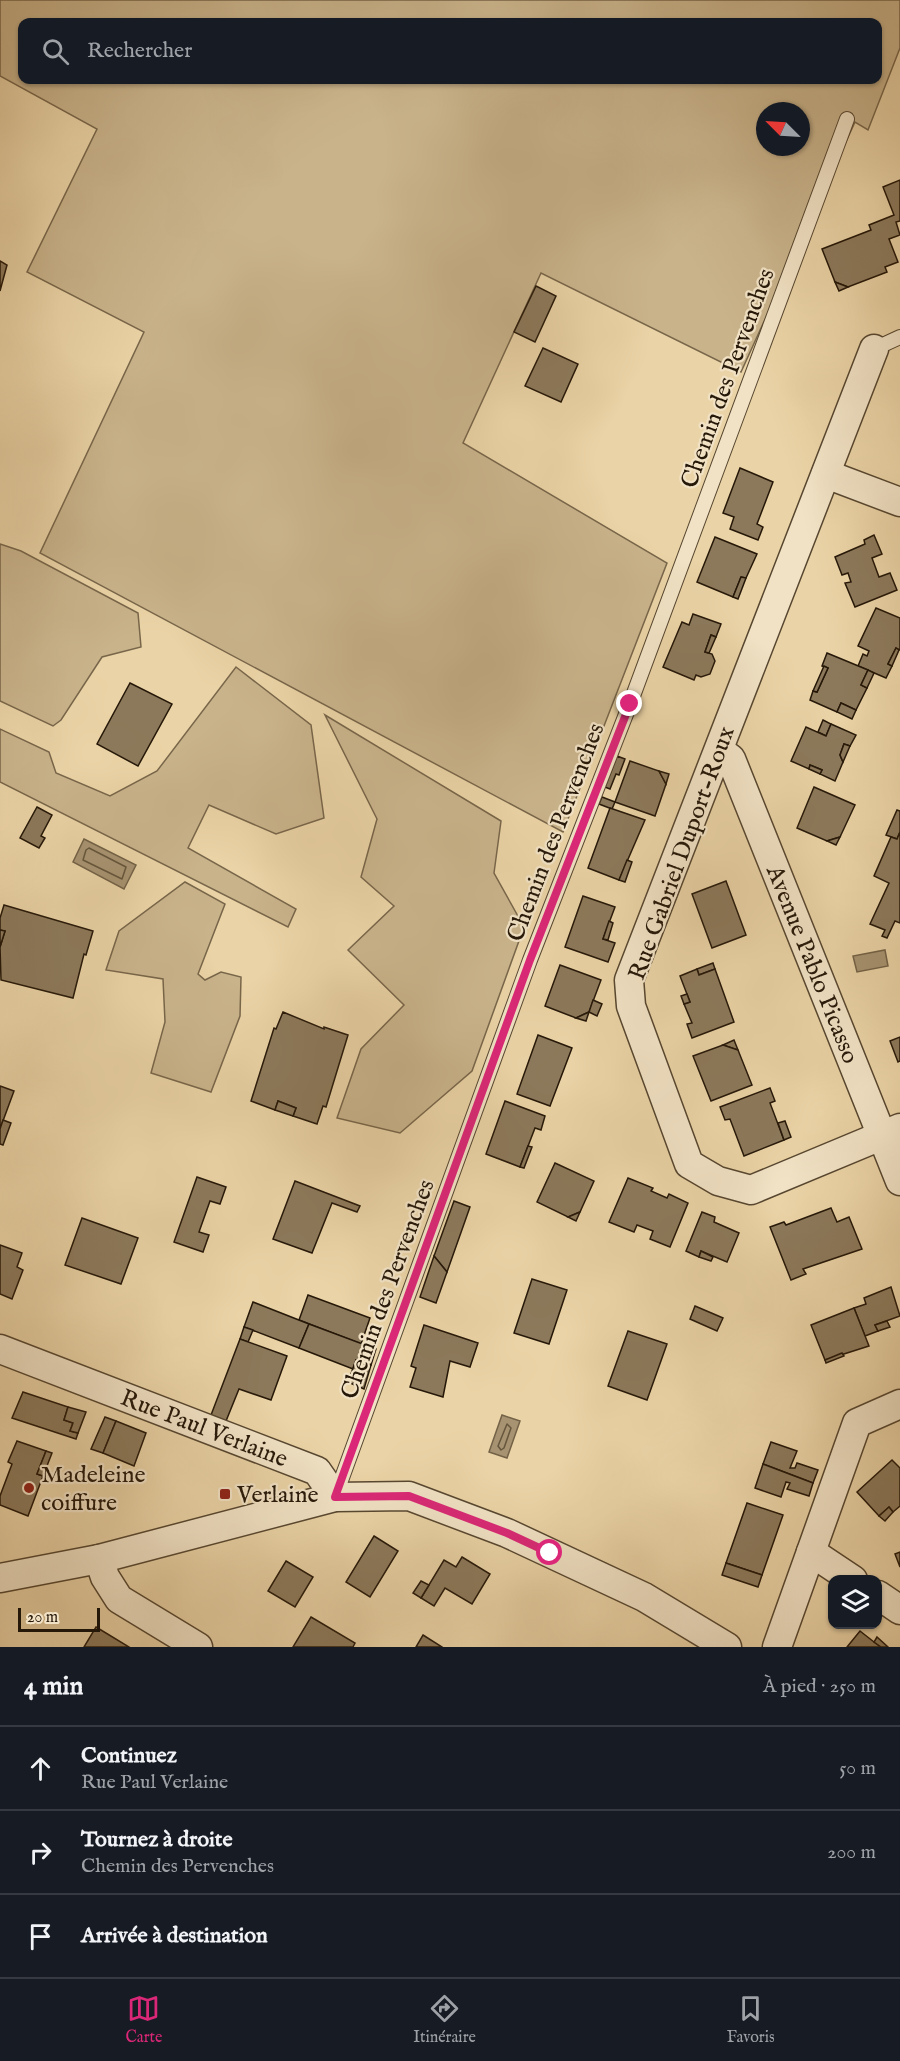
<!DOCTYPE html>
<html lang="fr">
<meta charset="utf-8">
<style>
body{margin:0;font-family:"IM FELL English",serif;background:#20242c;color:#f1f3f6}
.controls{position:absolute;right:18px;bottom:18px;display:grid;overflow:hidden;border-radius:12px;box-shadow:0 2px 4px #0004}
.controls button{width:54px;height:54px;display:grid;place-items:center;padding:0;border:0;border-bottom:2px solid #363941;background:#171b24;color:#f1f3f6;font:30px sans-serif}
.compass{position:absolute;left:756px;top:102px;width:54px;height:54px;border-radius:50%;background:#171b24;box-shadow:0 2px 4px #0004;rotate:294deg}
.scale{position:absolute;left:18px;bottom:15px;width:82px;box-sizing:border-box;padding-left:6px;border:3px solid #261809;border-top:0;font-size:16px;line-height:21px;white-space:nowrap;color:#261809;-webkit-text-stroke:4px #f1e2c5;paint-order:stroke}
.stop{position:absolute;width:18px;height:18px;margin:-14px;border:4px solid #db2777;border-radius:50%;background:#fff}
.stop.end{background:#db2777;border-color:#fff;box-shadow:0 2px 6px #0008}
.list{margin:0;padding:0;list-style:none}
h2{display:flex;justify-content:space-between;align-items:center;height:78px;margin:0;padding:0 24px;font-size:26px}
h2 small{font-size:20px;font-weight:400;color:#9ea1a6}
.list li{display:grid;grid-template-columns:39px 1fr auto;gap:18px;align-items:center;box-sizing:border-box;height:84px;padding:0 24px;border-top:2px solid #363941}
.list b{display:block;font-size:22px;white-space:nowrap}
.list p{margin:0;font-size:20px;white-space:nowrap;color:#9ea1a6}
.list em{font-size:20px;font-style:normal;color:#9ea1a6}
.icon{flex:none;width:33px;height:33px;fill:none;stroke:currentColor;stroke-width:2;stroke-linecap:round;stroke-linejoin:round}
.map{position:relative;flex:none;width:900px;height:1647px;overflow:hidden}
.search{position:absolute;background:#171b24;box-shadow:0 2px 4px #0004;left:18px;right:18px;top:18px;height:66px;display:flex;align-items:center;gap:15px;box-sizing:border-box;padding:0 21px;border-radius:12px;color:#9ea1a6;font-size:22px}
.sheet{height:330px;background:#171b24}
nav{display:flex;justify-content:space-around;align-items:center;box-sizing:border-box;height:84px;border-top:2px solid #363941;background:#171b24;font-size:16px;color:#9ea1a6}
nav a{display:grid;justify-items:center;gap:3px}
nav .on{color:#db2777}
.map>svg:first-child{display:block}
</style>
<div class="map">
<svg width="900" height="1647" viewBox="0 0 900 1647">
<rect width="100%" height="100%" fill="#ead3a6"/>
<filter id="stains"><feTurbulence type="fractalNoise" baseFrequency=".00333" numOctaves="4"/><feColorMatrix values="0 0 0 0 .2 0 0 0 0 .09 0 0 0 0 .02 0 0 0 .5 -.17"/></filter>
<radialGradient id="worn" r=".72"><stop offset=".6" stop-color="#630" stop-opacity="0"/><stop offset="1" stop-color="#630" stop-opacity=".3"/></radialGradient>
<g fill="#c9b38b" stroke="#78664a" stroke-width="1.5" fill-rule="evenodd">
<path d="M0,0H900V48L868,130L855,122L741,372L541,273L463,443L667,563L563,832L40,553L144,332L27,272L97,129L0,76ZM22,22H878V80H22ZM765,111H801V147H765Z"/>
<polygon points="0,544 21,551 138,613 141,647 102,657 61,720 53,726 0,701"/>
<polygon points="236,667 311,725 324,818 276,834 209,805 188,848 296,909 288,927 0,782 0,729 49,752 56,773 110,796 157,771"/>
<polygon points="325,715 501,821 494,873 524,927 472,1071 400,1133 337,1118 361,1049 404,1005 348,950 394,906 361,877 377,819"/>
<polygon points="185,882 225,904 198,974 205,980 221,972 241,977 240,1016 211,1092 151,1073 165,1022 163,979 106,970 119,931"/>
</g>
<g fill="#a79371" stroke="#736247" stroke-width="1.5">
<polygon points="84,839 136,865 124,889 73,862"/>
<polygon points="885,950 888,966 857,972 853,956"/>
<polygon points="502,1415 520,1421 507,1458 489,1452"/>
</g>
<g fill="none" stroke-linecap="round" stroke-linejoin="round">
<g stroke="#66563d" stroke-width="1.5">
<polygon points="89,848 126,867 122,879 83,860 86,850"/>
<polygon points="507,1424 511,1428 504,1448 501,1450 498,1446"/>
</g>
</g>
<g fill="#8c795b" stroke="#261809" stroke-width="1.5">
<polygon points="900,180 900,221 896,222 900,235 889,239 898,262 885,267 887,272 848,287 835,282 822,249 871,230 869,225 894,215 883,187"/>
<polygon points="0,261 7,265 0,291"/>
<polygon points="835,282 848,287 839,291"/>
<polygon points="536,286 556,296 535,342 514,332"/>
<polygon points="543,348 578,364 561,402 525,386"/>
<polygon points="740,468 773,482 757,524 763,527 758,540 730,529 734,517 723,513"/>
<polygon points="874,535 882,554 872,558 879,577 890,573 897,590 855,607 845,583 851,582 848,573 842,575 835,557 865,544 864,540"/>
<polygon points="715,537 757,554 746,578 741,577 733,597 697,582"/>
<polygon points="741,577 746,578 738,599 733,597"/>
<polygon points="876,608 900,618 900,650 896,648 888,664 892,666 886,678 858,666 863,654 867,656 869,651 858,646"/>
<polygon points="693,614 721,624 716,637 711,635 705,652 712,654 715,661 710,674 701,677 696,675 694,680 663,667 682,622 689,625"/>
<polygon points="711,635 716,637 709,653 705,652"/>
<polygon points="896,648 899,650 892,666 888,664"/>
<polygon points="827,653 868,670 861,685 867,688 856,710 841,703 837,712 810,700 813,691 817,692 828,668 822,666"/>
<polygon points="824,666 828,668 817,692 813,691"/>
<polygon points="868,670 874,673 867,688 861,685"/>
<polygon points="130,683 172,704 138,766 97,744"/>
<polygon points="841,703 856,710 852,719 837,712"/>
<polygon points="823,720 831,724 826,736 818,732"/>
<polygon points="831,724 856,735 850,746 844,744 840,755 843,762 835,781 820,774 822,770 810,765 809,769 791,761 806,727 826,736"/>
<polygon points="844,744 850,746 843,762 840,755"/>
<polygon points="617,756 625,759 619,775 616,774 610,789 605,787"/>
<polygon points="630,761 659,771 666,784 655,816 615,802"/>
<polygon points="810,765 822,770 820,774 809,769"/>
<polygon points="659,771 669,774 666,784"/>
<polygon points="814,787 855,805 840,837 827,841 797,828"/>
<polygon points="602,797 615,802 612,809 599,804"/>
<polygon points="37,807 52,815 41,836 45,838 39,848 20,838"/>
<polygon points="610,808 645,820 619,880 588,868"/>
<polygon points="897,810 900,811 900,832 897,839 886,835"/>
<polygon points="900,832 900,923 895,921 887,938 882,936 885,930 870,924 889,883 874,876 891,837 897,839"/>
<polygon points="840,837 836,845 827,841"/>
<polygon points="627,860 632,862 625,882 619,880"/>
<polygon points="726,881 746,935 712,948 692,894"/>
<polygon points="583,896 615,907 603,939 615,943 608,962 565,947"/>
<polygon points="4,905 93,931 86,955 84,954 73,998 1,980 0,947 5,931 0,930 0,918"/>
<polygon points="609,921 613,923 608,940 603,939"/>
<polygon points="0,930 5,931 0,947"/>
<polygon points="713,963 715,969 699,975 697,969"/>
<polygon points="560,965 601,980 589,1012 576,1018 545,1006"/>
<polygon points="697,969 699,975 715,969 734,1022 692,1038 687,1024 692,1023 684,1004 690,1002 680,976"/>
<polygon points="687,994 690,1002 684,1004 681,996"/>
<polygon points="593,1000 602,1004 597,1016 589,1012"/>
<polygon points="283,1012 324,1029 324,1027 348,1035 326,1107 323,1106 317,1124 293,1116 296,1108 278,1101 275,1110 251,1101 274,1028 276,1029"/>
<polygon points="589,1012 586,1021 576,1018"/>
<polygon points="538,1035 572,1048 550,1106 517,1094"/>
<polygon points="900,1037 900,1061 898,1062 890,1041"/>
<polygon points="734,1040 738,1050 723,1045"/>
<polygon points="723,1045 738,1050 752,1085 711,1101 693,1056"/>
<polygon points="0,1086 14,1091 0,1129"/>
<polygon points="770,1088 775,1101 770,1103 784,1140 744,1156 730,1119 725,1120 720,1107"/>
<polygon points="278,1101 296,1108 293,1116 275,1110"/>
<polygon points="505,1101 545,1116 541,1130 535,1128 520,1167 486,1154"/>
<polygon points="3,1120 11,1123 3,1145 0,1144 0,1129"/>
<polygon points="785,1121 791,1137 784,1140 778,1123"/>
<polygon points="528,1146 532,1147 524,1168 520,1167"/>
<polygon points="555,1163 594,1181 580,1212 568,1217 537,1202"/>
<polygon points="197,1177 226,1187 220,1204 210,1201 199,1232 209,1235 203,1252 174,1242"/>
<polygon points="628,1178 653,1188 651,1191 667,1198 669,1194 688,1203 670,1247 650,1239 653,1231 637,1225 634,1232 609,1222"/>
<polygon points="295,1181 360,1206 357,1212 332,1203 312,1253 273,1239"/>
<polygon points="454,1201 470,1207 447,1272 434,1256"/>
<polygon points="831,1208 837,1222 849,1217 862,1249 803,1269 806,1274 791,1280 770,1227 784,1222 786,1225"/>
<polygon points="580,1212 576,1221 568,1217"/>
<polygon points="702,1212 715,1217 714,1222 739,1233 727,1262 701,1251 699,1257 686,1251"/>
<polygon points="82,1218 138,1238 121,1284 65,1265"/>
<polygon points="407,1224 418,1228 405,1244 409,1234 405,1232"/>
<polygon points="0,1245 22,1253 17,1267 23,1270 12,1299 0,1294"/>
<polygon points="701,1251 713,1257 711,1261 699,1257"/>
<polygon points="434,1256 447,1272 436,1303 420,1297"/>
<polygon points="532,1279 567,1290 549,1344 514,1333"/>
<polygon points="891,1287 900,1316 875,1325 878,1331 865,1336 854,1308 866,1304 864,1298"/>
<polygon points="308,1295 370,1318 361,1344 299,1320"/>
<polygon points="253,1302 309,1324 299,1348 244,1327"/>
<polygon points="695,1306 723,1318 717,1331 690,1319"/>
<polygon points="854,1308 869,1346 825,1360 811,1325"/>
<polygon points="887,1321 890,1327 878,1331 875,1325"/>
<polygon points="309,1324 376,1349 371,1365 356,1360 353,1369 299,1348"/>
<polygon points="424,1325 478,1343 470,1367 450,1361 443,1397 410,1387 416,1368 411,1366"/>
<polygon points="244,1327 253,1330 248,1342 240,1339"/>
<polygon points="628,1331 667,1344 647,1400 608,1386"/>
<polygon points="240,1339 287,1356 271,1400 239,1389 226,1421 211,1415"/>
<polygon points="842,1353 844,1356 826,1363 825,1360"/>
<polygon points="356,1360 371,1365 364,1389 348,1382"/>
<polygon points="23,1392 68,1407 64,1420 73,1423 70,1431 78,1433 76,1439 12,1418"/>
<polygon points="68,1407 86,1412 78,1433 70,1431 73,1423 64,1420"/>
<polygon points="105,1417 116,1421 103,1453 91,1449"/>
<polygon points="116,1421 146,1433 134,1466 103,1453"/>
<polygon points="17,1441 46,1451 37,1474 43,1476 28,1516 0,1505 0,1496 12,1464 8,1462"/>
<polygon points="771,1442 797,1451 790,1468 795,1468 797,1463 818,1470 813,1483 763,1464"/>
<polygon points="46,1451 52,1453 43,1476 37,1474"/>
<polygon points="892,1460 900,1468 900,1506 893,1512 889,1507 879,1516 857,1492"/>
<polygon points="763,1464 813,1483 809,1496 787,1489 790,1483 786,1482 781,1497 755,1488"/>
<polygon points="747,1503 783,1515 762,1575 726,1563"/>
<polygon points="889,1507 893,1512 885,1521 879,1516"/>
<polygon points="374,1536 398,1551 370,1597 346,1582"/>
<polygon points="900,1552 900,1567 895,1554"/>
<polygon points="462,1557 490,1574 472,1604 445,1588 434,1606 421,1598 444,1560 456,1567"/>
<polygon points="286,1561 313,1577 295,1607 268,1591"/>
<polygon points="726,1563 762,1575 758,1587 722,1575"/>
<polygon points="421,1581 429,1585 421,1598 413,1593"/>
<polygon points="311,1617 355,1643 353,1647 293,1647"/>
<polygon points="96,1627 129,1647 84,1647"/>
<polygon points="860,1631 874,1642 881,1647 847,1647"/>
<polygon points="423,1635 442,1647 416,1647"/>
<polygon points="877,1637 888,1647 881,1647 874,1642"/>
</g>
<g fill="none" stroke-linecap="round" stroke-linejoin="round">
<g stroke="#574730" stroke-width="16">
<g id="lane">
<polyline points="874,349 900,337"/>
<polyline points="335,1497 530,960 630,704 847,119"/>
</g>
</g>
<g stroke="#574730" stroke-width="31">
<g id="street">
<polyline points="874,349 629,980 631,1006 689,1164 718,1181 751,1190 900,1128"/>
<polyline points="826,474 900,502"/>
<path id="s1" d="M719,750L731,759L900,1181"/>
<path id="s2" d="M0,1349L317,1471L335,1497"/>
<polyline points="811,1552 853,1580"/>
<polyline points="99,1559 105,1577 119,1599 198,1647"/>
<polyline points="0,1578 99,1559 335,1497 409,1496 507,1533 644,1597 727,1647"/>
<polyline points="878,1595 900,1610"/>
<polyline points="777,1647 857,1423 900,1404"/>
</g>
</g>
<use href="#lane" stroke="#f1e2c5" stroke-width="14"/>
<use href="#street" stroke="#f1e2c5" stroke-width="28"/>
</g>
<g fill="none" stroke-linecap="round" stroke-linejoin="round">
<polyline stroke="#db2777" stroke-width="8" points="550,1553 507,1533 409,1496 335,1497 530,960 630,704"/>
</g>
<g fill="#8f2418" stroke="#f1e2c5" stroke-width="2">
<circle cx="29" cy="1488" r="6"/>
<rect x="219" y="1488" width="12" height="12" rx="3"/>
</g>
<g text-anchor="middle" stroke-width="4.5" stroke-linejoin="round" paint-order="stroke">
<g font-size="24" fill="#261809" stroke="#f1e2c5">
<text transform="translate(727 378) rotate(-70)" y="8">Chemin des Pervenches</text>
<text transform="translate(555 832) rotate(-69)" y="8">Chemin des Pervenches</text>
<text transform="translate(681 853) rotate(-70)" y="8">Rue Gabriel Duport-Roux</text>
<text dy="8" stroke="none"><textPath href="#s1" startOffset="236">Avenue Pablo Picasso</textPath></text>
<text transform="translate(387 1289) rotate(-70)" y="8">Chemin des Pervenches</text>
<text dy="8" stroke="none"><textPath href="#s2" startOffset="219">Rue Paul Verlaine</textPath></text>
</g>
<g font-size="24" fill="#261809" stroke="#f1e2c5" text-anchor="start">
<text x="41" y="1482">Madeleine<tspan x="41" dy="28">coiffure</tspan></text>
<text x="237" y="1502">Verlaine</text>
</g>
</g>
<rect width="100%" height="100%" filter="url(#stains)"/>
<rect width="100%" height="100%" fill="url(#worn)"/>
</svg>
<div class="controls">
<button><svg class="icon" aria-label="layers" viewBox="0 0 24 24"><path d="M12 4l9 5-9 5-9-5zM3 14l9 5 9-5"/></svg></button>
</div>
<svg class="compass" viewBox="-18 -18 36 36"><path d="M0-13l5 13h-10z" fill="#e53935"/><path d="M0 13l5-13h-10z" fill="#9ea1a6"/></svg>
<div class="scale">20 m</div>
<div class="stop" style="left:550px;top:1553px"></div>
<div class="stop end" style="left:630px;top:704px"></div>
<div class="search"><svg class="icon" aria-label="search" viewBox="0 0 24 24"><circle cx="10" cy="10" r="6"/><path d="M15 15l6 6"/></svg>Rechercher</div>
</div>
<section class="sheet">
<h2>4 min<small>À pied · 250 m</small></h2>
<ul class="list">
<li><svg class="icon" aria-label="ahead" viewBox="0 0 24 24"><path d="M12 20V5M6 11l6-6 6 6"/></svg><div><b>Continuez</b><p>Rue Paul Verlaine</p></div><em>50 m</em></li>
<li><svg class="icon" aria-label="right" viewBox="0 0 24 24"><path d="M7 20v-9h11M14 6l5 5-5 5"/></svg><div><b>Tournez à droite</b><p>Chemin des Pervenches</p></div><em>200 m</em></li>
<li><svg class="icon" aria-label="arrive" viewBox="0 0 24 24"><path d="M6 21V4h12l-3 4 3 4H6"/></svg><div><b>Arrivée à destination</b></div></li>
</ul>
</section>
<nav>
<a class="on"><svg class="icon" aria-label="map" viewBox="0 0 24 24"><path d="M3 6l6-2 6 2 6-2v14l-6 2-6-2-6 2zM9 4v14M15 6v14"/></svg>Carte</a>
<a><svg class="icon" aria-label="directions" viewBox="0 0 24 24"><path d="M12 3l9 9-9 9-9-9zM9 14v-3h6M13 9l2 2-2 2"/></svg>Itinéraire</a>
<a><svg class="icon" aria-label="saved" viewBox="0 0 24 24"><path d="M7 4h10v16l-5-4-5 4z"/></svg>Favoris</a>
</nav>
